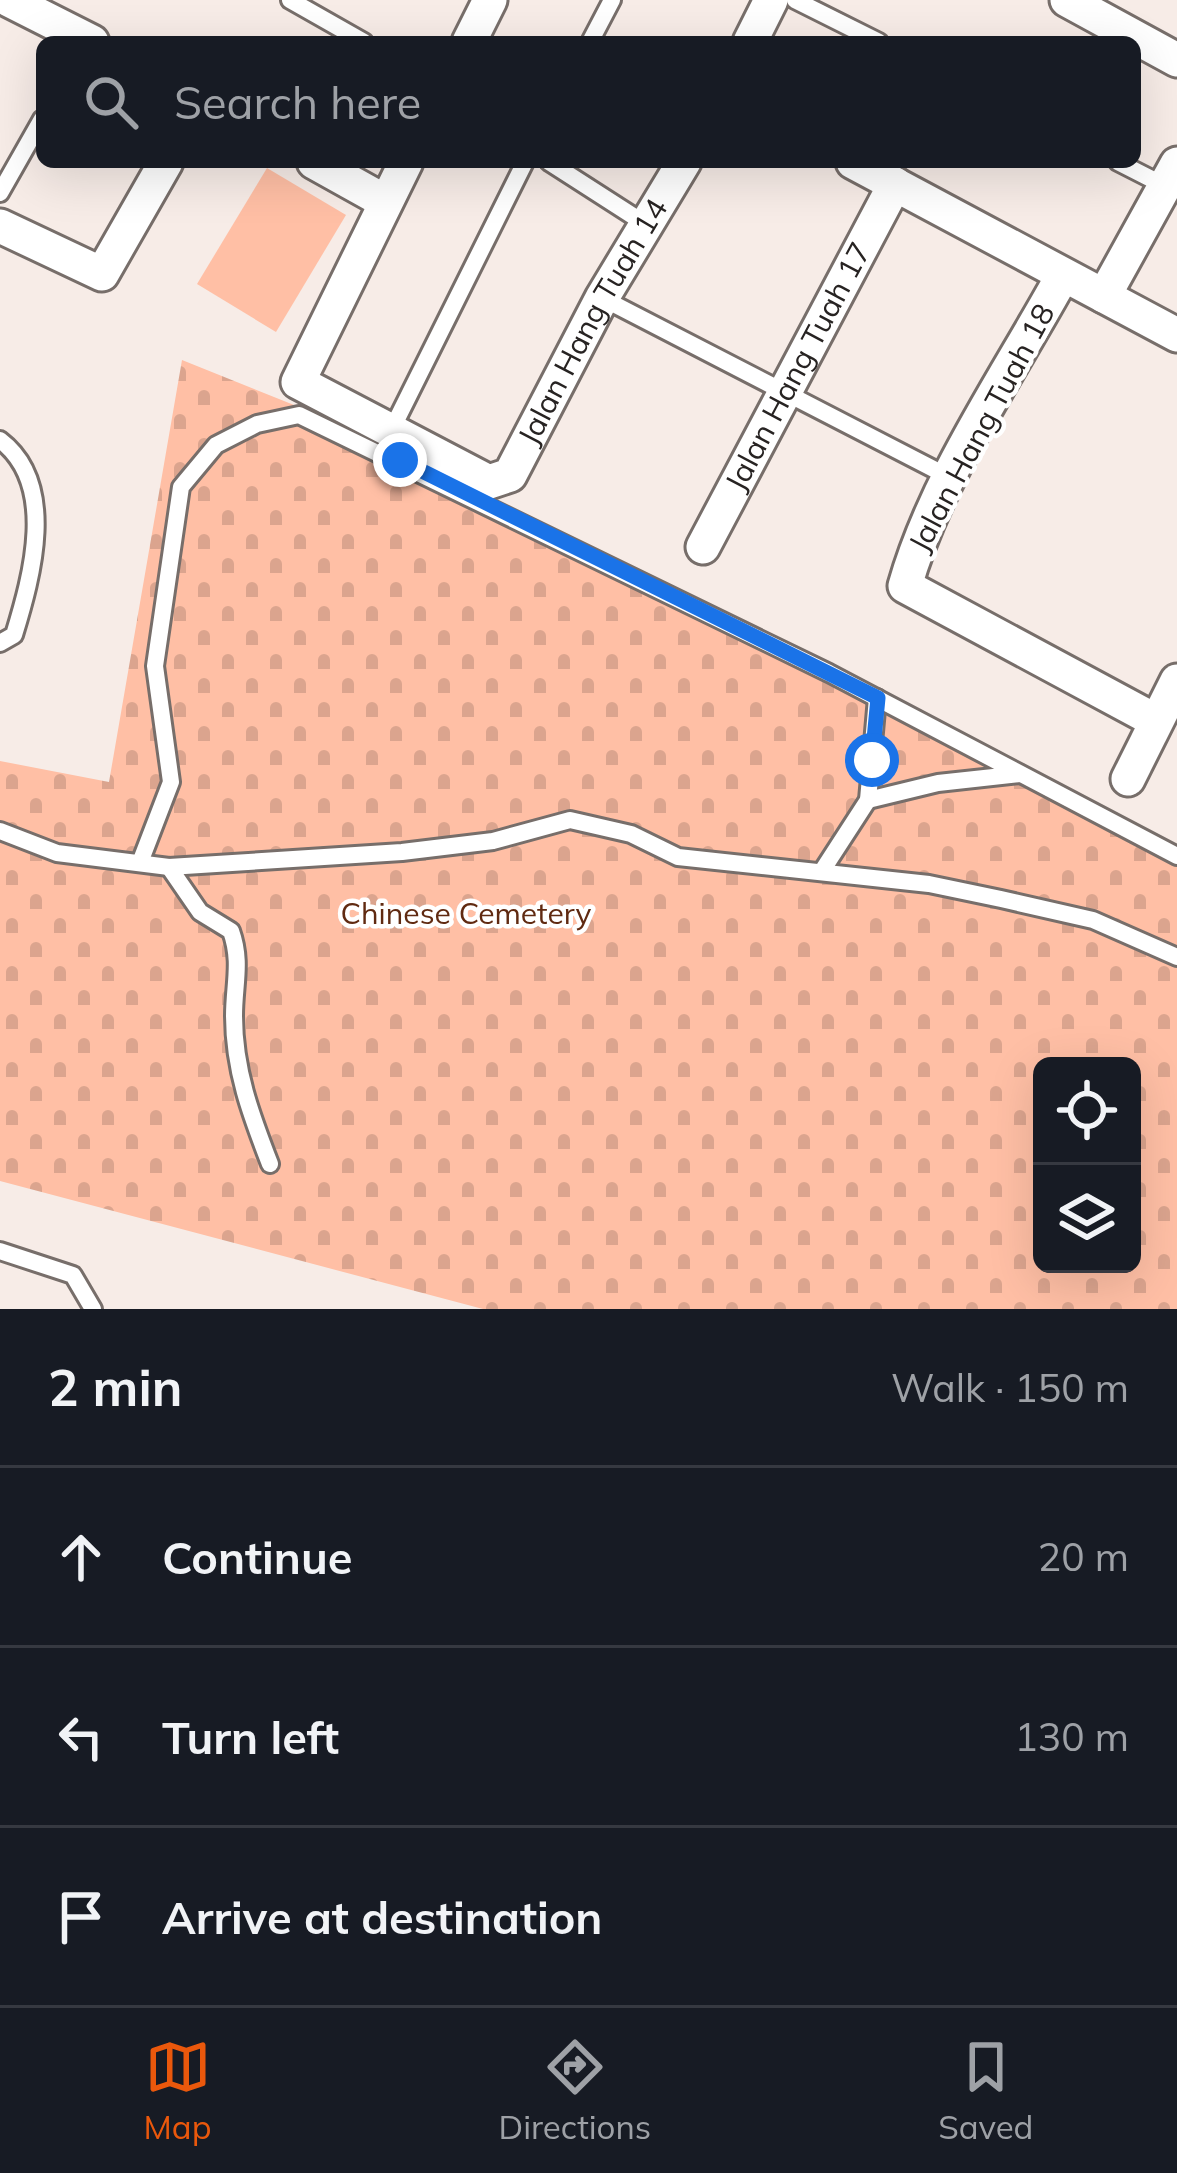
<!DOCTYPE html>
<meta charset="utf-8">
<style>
body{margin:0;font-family:Mulish,sans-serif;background:#20242c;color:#f1f3f6}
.controls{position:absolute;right:36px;bottom:36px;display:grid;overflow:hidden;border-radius:18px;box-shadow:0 12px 48px #0002}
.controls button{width:108px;height:108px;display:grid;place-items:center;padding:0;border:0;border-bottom:3px solid #363941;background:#171b24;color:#f1f3f6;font:60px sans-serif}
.stop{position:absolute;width:36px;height:36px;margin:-27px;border:9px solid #1a73e8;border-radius:50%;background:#fff}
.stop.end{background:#1a73e8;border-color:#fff;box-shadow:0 3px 12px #0008}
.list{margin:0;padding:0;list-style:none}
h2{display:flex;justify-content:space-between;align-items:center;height:156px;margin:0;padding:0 48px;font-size:51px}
h2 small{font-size:39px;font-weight:400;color:#9ea1a6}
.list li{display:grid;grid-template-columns:78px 1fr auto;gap:36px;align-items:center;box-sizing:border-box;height:180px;padding:0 48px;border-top:3px solid #363941}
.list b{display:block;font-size:45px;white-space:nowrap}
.list em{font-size:39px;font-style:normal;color:#9ea1a6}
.icon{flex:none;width:66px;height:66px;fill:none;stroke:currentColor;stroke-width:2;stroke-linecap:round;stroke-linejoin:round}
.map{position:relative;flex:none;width:1177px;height:1309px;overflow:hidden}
.search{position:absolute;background:#171b24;box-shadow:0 12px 48px #0002;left:36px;right:36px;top:36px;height:132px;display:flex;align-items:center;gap:30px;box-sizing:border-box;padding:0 42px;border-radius:18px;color:#9ea1a6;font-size:45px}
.sheet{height:696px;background:#171b24}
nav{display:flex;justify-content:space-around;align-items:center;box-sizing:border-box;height:168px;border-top:3px solid #363941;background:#171b24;font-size:33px;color:#9ea1a6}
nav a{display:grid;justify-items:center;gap:6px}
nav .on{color:#ea580c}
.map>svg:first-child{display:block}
</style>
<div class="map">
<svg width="1177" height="1309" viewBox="0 0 1177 1309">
<defs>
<pattern id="cemetery-stones" width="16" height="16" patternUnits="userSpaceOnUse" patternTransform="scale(3)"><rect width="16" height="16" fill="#ffbfa5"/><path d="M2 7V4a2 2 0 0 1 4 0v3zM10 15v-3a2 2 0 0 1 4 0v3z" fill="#dba48e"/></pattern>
</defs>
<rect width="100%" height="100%" fill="#f7ece7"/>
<path fill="url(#cemetery-stones)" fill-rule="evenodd" d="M182,360L294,405L1177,849V1309H483L0,1181V761L109,782ZM1042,1066H1132V1264H1042Z"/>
<polygon fill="#ffbfa5" points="267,168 346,215 276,332 197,284"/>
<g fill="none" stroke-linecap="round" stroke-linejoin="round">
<g stroke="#776e6a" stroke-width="22">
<g id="service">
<polyline points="290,0 364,42"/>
<polyline points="795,0 879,42"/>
<polyline points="590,42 612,0"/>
<polyline points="549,162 647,225"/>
<polyline points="1118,162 1171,189"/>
<polyline points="0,193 42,119"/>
<polyline points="602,298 951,478"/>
<polyline points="390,433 525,162"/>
<path d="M0,440C58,484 32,576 14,635L0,643"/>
<polyline points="868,800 938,783 1020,774"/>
<polyline points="0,831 57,853 169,867 402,852 493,841 570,820 631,834 678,857 929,884 1001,899 1093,920 1177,957"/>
<polyline points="141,860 171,782 155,666 181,487 216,445 257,424 299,415 829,673 1177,856"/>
<path d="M169,867L200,912L231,931C242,962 234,984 234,1016C234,1070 251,1115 270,1164"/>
<polyline points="822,871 868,800 877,698"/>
<polyline points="0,1251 73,1275 93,1309"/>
</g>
</g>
<g stroke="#776e6a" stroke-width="39">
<g id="minor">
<polyline points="9,0 92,42"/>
<polyline points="1067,0 1177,60"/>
<polyline points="469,42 490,0"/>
<polyline points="750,42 771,0"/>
<polyline points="314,162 384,201"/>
<path id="s1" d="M406,162L298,382L489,482L510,475L602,298L684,162"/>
<polyline points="853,162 1177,335"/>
<polyline points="0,226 102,274 166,162"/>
<path d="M1063,275C1009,374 936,477 905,586L1156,721"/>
<polyline points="1104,296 1177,164"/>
<path id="s2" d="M703,547L895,184"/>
<polyline points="1128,779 1177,681"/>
</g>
</g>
<use href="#service" stroke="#fff" stroke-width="16"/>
<use href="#minor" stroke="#fff" stroke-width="33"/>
</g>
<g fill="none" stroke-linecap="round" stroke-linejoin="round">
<polyline stroke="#1a73e8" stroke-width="15" points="400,460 878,698 872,760"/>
</g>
<g text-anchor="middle" stroke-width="9" stroke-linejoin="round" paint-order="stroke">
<g font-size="30" fill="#272322" stroke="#fff">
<text dy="10" stroke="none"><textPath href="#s1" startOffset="657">Jalan Hang Tuah 14</textPath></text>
<text dy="10" stroke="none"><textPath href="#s2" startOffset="204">Jalan Hang Tuah 17</textPath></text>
<text transform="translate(982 428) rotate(-62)" y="10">Jalan Hang Tuah 18</text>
</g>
<g font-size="30" fill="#602a11" stroke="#fff">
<text x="466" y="924">Chinese Cemetery</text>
</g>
</g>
</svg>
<div class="controls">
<button><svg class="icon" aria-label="locate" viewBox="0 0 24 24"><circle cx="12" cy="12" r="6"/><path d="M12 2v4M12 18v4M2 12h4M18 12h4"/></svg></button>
<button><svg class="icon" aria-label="layers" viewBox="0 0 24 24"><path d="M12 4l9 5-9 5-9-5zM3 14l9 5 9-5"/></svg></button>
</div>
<div class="stop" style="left:872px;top:760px"></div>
<div class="stop end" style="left:400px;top:460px"></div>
<div class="search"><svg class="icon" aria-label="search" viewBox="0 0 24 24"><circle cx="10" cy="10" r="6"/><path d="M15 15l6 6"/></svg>Search here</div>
</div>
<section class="sheet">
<h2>2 min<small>Walk · 150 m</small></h2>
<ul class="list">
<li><svg class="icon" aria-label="ahead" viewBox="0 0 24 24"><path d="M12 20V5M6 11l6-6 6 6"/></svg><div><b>Continue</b></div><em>20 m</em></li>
<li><svg class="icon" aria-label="left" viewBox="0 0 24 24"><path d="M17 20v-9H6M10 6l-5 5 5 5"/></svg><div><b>Turn left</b></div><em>130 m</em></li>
<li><svg class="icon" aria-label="arrive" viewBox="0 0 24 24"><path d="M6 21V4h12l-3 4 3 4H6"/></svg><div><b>Arrive at destination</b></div></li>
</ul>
</section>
<nav>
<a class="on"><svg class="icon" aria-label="map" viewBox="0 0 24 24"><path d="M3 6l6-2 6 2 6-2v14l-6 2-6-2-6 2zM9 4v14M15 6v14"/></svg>Map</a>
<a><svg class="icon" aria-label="directions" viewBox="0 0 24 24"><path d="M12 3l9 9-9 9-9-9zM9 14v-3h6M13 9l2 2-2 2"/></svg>Directions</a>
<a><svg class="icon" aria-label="saved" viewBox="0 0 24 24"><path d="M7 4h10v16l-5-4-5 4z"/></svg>Saved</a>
</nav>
